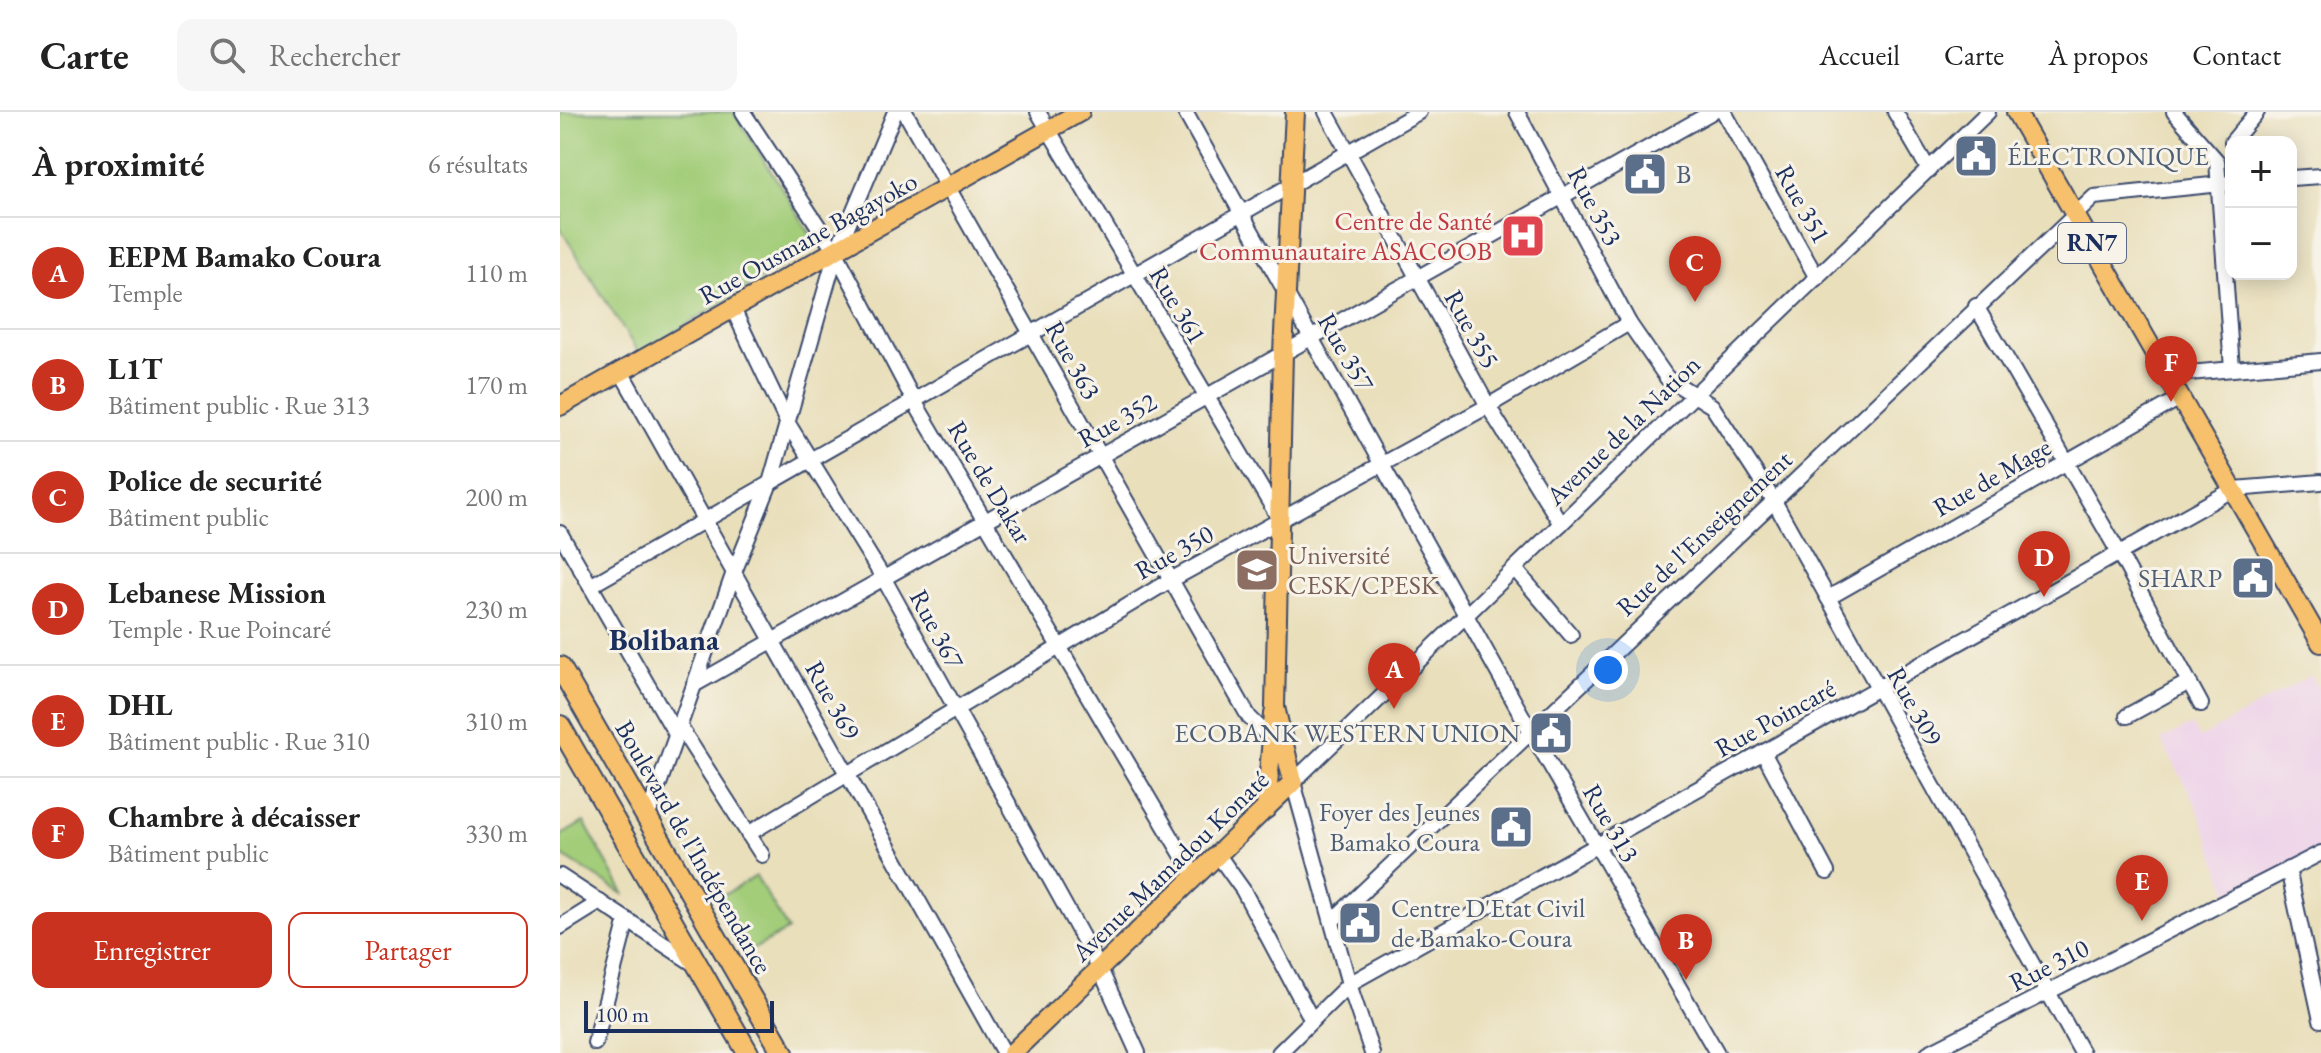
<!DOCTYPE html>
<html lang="fr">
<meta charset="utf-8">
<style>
body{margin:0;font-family:"EB Garamond",serif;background:#f6f6f6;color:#222}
.controls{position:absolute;right:24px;top:24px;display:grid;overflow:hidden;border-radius:16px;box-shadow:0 4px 20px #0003}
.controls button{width:72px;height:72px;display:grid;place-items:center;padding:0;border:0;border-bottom:2px solid #e0e0e0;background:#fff;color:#222;font:40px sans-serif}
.scale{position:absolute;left:24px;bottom:20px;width:190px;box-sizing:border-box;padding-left:8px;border:4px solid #1b2f5e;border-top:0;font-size:22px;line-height:28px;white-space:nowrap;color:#1b2f5e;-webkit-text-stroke:6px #f7f3e8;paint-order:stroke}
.you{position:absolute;left:1048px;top:558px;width:28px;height:28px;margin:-20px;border:6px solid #fff;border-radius:50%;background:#1a73e8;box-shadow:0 0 0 12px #1a73e833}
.badge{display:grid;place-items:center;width:52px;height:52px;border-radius:50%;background:#c8321e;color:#fff;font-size:26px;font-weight:700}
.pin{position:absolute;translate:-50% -66px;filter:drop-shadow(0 2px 4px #0008)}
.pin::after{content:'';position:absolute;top:42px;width:28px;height:24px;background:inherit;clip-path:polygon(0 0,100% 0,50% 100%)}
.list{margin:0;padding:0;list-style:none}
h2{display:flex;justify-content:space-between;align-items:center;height:104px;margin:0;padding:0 32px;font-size:34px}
h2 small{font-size:26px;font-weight:400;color:#767676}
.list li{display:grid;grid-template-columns:52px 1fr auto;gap:24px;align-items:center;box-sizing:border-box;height:112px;padding:0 32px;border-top:2px solid #e0e0e0}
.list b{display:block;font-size:30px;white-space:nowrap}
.list p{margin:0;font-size:26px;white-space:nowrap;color:#767676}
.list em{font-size:26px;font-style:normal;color:#767676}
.actions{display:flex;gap:16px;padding:24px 32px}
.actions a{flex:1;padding:18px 0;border:2px solid #c8321e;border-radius:16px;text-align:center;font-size:28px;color:#c8321e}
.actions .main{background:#c8321e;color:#fff}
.icon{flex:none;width:44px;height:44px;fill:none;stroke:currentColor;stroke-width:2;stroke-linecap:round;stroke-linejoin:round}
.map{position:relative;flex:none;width:1761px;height:941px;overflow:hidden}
header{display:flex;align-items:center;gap:48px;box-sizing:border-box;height:112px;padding:0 40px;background:#fff;border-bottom:2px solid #e0e0e0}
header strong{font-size:38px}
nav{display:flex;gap:44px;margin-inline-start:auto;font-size:28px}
.search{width:560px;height:72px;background:#f6f6f6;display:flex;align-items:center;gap:20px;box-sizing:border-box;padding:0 28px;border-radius:16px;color:#767676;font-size:30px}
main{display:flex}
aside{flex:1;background:#fff}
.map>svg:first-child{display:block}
</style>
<header>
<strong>Carte</strong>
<div class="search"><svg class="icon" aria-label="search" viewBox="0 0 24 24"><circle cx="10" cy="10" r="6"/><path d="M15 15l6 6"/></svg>Rechercher</div>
<nav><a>Accueil</a><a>Carte</a><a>À propos</a><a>Contact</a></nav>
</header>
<main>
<aside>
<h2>À proximité<small>6 résultats</small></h2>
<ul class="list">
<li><span class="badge">A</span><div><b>EEPM Bamako Coura</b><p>Temple</p></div><em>110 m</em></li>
<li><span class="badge">B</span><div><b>L1T</b><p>Bâtiment public · Rue 313</p></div><em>170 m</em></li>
<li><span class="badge">C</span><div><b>Police de securité</b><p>Bâtiment public</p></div><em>200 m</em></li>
<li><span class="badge">D</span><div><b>Lebanese Mission</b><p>Temple · Rue Poincaré</p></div><em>230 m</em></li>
<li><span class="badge">E</span><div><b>DHL</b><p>Bâtiment public · Rue 310</p></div><em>310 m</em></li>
<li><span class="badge">F</span><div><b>Chambre à décaisser</b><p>Bâtiment public</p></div><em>330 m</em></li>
</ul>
<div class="actions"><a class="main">Enregistrer</a><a>Partager</a></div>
</aside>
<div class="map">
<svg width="1761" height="941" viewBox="0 0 1761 941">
<rect width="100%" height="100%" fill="#f7f3e8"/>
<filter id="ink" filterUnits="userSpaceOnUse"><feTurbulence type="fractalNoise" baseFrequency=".0125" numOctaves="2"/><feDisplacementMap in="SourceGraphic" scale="16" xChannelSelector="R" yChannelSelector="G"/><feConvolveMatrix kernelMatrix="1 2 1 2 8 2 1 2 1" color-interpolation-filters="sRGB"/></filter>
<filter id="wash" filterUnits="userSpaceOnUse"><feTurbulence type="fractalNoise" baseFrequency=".006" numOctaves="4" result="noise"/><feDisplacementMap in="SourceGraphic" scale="32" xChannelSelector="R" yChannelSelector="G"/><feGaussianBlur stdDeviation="1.8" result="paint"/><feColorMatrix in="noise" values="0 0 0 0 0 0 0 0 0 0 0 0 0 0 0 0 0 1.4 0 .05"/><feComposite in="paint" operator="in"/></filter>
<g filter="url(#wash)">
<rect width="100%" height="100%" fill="#e9dfbb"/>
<polygon fill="#edd1e9" points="1751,563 1761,580 1761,738 1670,785 1635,691 1601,628 1631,613 1640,626"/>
<g fill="#a3cd79" stroke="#5f7e6c" stroke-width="2">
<polygon points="0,0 174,0 257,132 79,242 0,116"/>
<polygon points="24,710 65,783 0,742 0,724"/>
<polygon points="196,764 228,818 190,839 159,786"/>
</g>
</g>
<g filter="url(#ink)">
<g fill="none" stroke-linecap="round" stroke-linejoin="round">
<g stroke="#3a496c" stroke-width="18">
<g id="minor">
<polyline points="183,0 276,141 354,289 635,765"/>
<polyline points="345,0 689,605 716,632"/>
<polyline points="478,0 720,408"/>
<polyline points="625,0 970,618 1157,941"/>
<polyline points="766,0 928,294 1001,412"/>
<polyline points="957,0 1069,211 1107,266 1152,294 1214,389 1522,941"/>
<polyline points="1164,0 1257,166"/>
<polyline points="1335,0 1369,58"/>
<polyline points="1614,0 1657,49 1672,257"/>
<polyline points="1672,30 1697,0"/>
<polyline points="1731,66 1761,64"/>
<polyline points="1416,194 1559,441 1641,592"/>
<polyline points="174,199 227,310 324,467 540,857 578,941"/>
<polyline points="60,258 444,941"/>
<polyline points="1607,263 1761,249"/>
<polyline points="0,421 117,624"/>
<polyline points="955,457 1011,523"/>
<polyline points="30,474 859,0"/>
<polyline points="1268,486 1620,286"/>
<polyline points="134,573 1152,0"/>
<polyline points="1567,604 1629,570"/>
<polyline points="120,615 202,743"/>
<polyline points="1203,640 1267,760"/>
<polyline points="87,706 173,463 210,371 276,141 335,0"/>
<polyline points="188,722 609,469 928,294 1069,211"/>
<polyline points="658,743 683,778 752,908"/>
<polyline points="1728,757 1761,908"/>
<polyline points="0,764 137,854"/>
<polyline points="772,809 1534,85 1671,71"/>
<polyline points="0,815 40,790"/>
<polyline points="35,931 67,808"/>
<polyline points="719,941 789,872 1674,377 1761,370"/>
<polyline points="812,941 789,872 733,670 1428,0"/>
<polyline points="1368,941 1761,741"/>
</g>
</g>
<g stroke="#3a496c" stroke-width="22">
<g id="major">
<polyline points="1456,0 1761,531"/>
<polyline points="0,294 520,0"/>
<polyline points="706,697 714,602"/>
<polyline points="452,941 733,670 715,595 723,241 735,0"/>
</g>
</g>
<g stroke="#3a496c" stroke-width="24">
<g id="highway">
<polyline points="0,555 223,941"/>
<polyline points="0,614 188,941"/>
</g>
</g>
<use href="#minor" stroke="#fff" stroke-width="14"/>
<use href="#major" stroke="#f7c06c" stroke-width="18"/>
<use href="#highway" stroke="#f7c06c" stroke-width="20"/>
</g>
</g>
<defs>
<g id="civic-square" transform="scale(2.3)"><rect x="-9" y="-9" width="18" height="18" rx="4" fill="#5c6f8a" stroke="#f7f3e8"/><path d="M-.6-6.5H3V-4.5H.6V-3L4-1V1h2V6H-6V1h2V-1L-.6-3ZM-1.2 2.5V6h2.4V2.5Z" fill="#fff"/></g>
<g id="hospital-square" transform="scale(2.3)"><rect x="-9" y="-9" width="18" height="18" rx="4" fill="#e0444e" stroke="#f7f3e8"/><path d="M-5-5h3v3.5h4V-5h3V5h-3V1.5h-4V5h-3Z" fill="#fff"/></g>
<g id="university-square" transform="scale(2.3)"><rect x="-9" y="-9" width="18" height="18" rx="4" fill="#8d6e63" stroke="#f7f3e8"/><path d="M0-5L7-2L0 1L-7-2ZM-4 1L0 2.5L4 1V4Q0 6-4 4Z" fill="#fff"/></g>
</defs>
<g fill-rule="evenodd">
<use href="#civic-square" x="1416" y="44"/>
<use href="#civic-square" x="1085" y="62"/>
<use href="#hospital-square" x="963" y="124"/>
<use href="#university-square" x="697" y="458"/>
<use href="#civic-square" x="1693" y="466"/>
<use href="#civic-square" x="991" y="621"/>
<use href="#civic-square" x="951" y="715"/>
<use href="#civic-square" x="800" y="811"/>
</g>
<g text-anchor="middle" stroke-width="6" stroke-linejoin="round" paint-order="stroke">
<rect fill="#f7f3e8" stroke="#5d6a87" stroke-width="2" x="1498" y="111" width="68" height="40" rx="6"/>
<g font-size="24" font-weight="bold" fill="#1b2f5e">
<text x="1532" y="139">RN7</text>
</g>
<g font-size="26" fill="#4e5e75" stroke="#f7f3e8" text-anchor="start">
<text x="1447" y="53">ÉLECTRONIQUE</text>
<text x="1116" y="71">B</text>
<text x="1662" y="475" text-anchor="end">SHARP</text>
<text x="960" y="630" text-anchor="end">ECOBANK WESTERN UNION</text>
<text x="920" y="709" text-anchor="end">Foyer des Jeunes<tspan x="920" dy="30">Bamako Coura</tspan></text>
<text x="831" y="805">Centre D'Etat Civil<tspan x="831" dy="30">de Bamako-Coura</tspan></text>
</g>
<g font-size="26" fill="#1b2f5e" stroke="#f7f3e8">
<text transform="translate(1243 92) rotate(61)" y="9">Rue 351</text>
<text transform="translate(1035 94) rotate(62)" y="9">Rue 353</text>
<text transform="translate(248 126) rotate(-29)" y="9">Rue Ousmane Bagayoko</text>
<text transform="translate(618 193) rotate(59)" y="9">Rue 361</text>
<text transform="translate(912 217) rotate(61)" y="9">Rue 355</text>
<text transform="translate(786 240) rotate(60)" y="9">Rue 357</text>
<text transform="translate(513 248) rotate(61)" y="9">Rue 363</text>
<text transform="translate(557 308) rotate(-29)" y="9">Rue 352</text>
<text transform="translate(1063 318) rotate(-44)" y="9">Avenue de la Nation</text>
<text transform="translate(1432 365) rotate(-30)" y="9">Rue de Mage</text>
<text transform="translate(430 370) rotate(59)" y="9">Rue de Dakar</text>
<text transform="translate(1144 421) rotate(-43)" y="9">Rue de l'Enseignement</text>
<text transform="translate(614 440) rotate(-29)" y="9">Rue 350</text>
<text transform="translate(377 517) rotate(62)" y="9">Rue 367</text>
<text transform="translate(273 588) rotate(61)" y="9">Rue 369</text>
<text transform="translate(1355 594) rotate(61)" y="9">Rue 309</text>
<text transform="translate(1215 606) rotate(-29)" y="9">Rue Poincaré</text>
<text transform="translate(1051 711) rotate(60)" y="9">Rue 313</text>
<text transform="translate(134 735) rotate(60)" y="9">Boulevard de l'Indépendance</text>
<text transform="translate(610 754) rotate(-44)" y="9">Avenue Mamadou Konaté</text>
<text transform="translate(1489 853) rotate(-27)" y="9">Rue 310</text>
</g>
<g font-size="26" fill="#be3a42" stroke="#f7f3e8" text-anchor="end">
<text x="932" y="118">Centre de Santé<tspan x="932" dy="30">Communautaire ASACOOB</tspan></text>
</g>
<g font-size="26" fill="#785e54" stroke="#f7f3e8" text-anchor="start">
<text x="728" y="452">Université<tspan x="728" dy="30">CESK/CPESK</tspan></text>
</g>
<g font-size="30" font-weight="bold" fill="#1b2f5e" stroke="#f7f3e8">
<text x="104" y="538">Bolibana</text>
</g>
</g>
</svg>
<div class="controls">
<button>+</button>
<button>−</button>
</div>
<div class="scale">100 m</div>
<div class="you"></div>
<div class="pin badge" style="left:834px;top:597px">A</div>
<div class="pin badge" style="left:1126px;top:868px">B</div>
<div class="pin badge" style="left:1135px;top:190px">C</div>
<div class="pin badge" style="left:1484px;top:485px">D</div>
<div class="pin badge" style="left:1582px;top:809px">E</div>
<div class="pin badge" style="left:1611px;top:290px">F</div>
</div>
</main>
